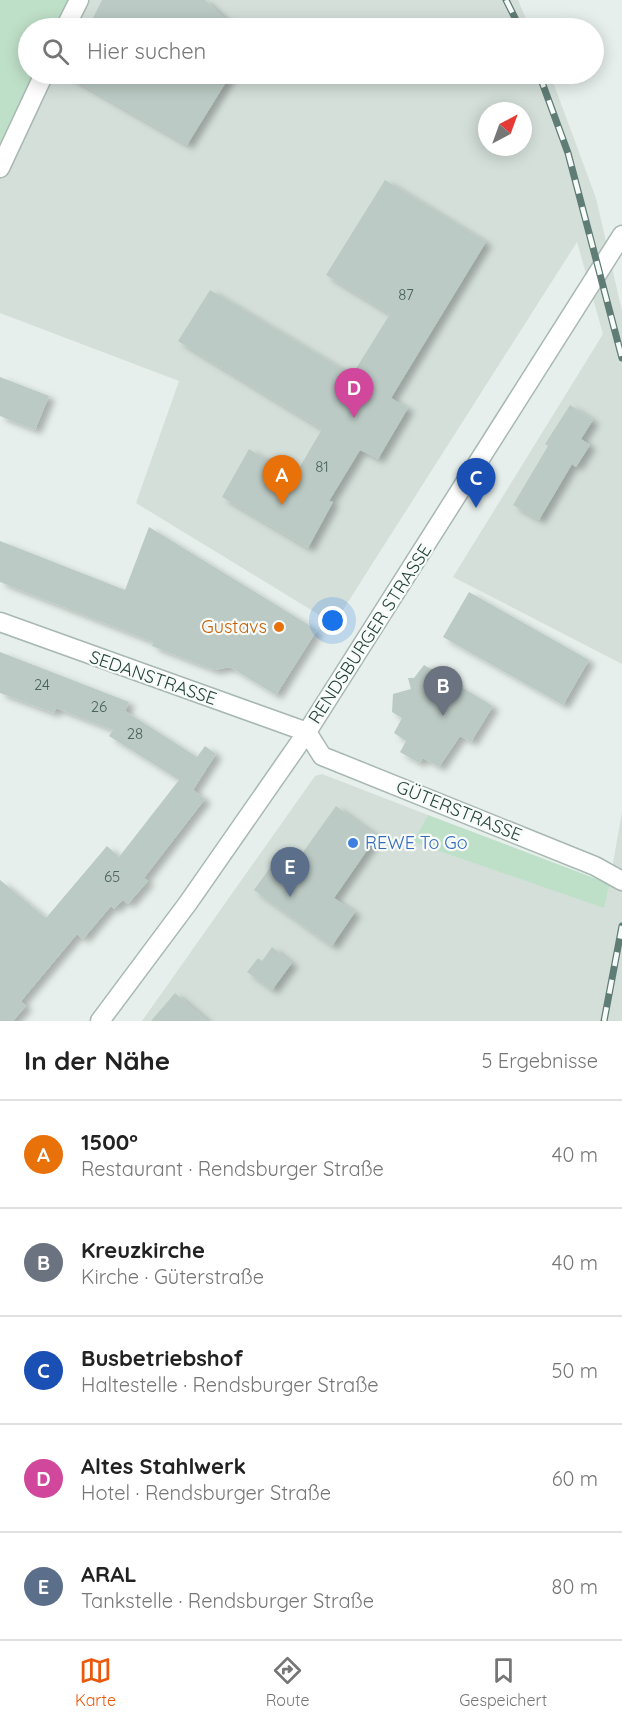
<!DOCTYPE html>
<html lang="de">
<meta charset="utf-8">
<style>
body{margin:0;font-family:Quicksand,sans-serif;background:#f2f2f2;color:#222}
.compass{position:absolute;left:478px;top:102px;width:54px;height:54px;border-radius:50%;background:#fff;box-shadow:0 3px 15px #0003;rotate:41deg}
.you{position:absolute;left:333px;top:621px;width:21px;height:21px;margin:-15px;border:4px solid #fff;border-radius:50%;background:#1a73e8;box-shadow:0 0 0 9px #1a73e833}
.badge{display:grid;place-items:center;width:39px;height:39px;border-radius:50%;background:#ea580c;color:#fff;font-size:20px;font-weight:700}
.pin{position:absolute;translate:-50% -50px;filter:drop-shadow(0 2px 3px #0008)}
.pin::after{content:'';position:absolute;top:32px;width:21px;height:18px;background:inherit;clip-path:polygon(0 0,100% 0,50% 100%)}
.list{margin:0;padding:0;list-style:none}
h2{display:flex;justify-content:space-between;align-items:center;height:78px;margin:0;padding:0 24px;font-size:26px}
h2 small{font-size:20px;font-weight:400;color:#767676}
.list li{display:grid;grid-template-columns:39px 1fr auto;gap:18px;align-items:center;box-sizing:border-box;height:108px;padding:0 24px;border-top:2px solid #e0e0e0}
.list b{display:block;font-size:22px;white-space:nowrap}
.list p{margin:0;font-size:20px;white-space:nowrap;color:#767676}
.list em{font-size:20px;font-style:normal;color:#767676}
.icon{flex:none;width:33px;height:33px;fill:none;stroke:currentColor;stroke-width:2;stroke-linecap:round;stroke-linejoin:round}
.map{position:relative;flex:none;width:622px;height:1021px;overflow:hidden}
.search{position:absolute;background:#fff;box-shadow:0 3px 15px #0003;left:18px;right:18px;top:18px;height:66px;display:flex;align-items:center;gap:15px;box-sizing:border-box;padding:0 21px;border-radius:33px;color:#767676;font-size:22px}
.sheet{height:618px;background:#fff}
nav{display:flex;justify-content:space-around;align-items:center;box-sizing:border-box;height:84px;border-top:2px solid #e0e0e0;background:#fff;font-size:16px;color:#767676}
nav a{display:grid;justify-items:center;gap:3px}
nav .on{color:#ea580c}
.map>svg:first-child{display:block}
</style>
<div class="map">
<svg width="622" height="1021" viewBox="0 0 622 1021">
<defs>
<filter id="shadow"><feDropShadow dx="6" dy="4" stdDeviation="3" flood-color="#0004"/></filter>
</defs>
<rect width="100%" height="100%" fill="#e6efeb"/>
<g fill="#d4dfda" fill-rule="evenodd">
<polygon points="79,0 518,0 530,28 65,28"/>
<path d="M44,74H550L596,198L622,311V664L453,577L603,334L577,242L334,624L136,503L179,381L0,313V168ZM487,111H523V147H487Z"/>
<polygon points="322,774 428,815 414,842 607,897 622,812 622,1021 142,1021 315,776"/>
</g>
<g fill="#bfe0c8">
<polygon points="0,0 79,0 65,28 28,28 28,74 44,74 0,168"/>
<polygon points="428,815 610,884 604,908 413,842"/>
</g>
<g fill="#bbcac4" filter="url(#shadow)">
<polygon points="102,0 205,0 235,28 88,28"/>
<polygon points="64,74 231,74 187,145"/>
<polygon points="385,180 486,242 391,398 408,408 378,459 360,450 329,501 333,502 308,548 222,497 249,449 294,477 322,429 178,341 210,290 352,375 390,314 326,275"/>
<polygon points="0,377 49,396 35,430 0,416"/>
<polygon points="570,405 593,420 581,439 590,445 576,467 572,464 539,520 513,505 548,446 545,444"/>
<polygon points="149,527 317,630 276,695 230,667 214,670 152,646 153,642 0,582 0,541 125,590"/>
<polygon points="469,592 589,660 563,705 443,637"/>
<polygon points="0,652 129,702 125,711 197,757 205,746 216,754 193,790 205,799 144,878 148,881 128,904 123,900 114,909 111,906 83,939 77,934 21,1001 26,1006 13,1021 0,1021 0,880 46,918 107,846 119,857 179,780 109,736 113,730 56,708 54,713 0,693"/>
<polygon points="424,665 493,706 471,742 460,736 439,767 423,758 419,763 400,752 406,741 394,733 402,718 392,712 393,694 411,689 408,678 414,678"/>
<polygon points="336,806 377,836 334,898 355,912 332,946 254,890 272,865 286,876"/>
<polygon points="272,947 292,963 272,990 247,972 258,958 262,961"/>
<polygon points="175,993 208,1021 151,1021"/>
</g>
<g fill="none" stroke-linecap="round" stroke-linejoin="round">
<g stroke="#a8b8b2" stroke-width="21">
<g id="minor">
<polyline points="65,28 79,0"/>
<polyline points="0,168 44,74"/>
<polyline points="0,622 307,732"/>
<polyline points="307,732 322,756 595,866 622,881"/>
<polyline points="100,1021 188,903 307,732 622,235"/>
</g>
</g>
<use href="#minor" stroke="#fff" stroke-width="18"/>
<g stroke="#5f7d75" stroke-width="7">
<g id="rail">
<polyline points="506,0 520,28"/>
<polyline points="539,74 568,153 622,358"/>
<polyline points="604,1021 622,926"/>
</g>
</g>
<use href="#rail" stroke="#f7fbf9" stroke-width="4.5" stroke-dasharray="14" stroke-linecap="butt"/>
</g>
<circle fill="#e8710a" stroke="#f7fbf9" stroke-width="2" cx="279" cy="627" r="6"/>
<circle fill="#3f7fe0" stroke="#f7fbf9" stroke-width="2" cx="353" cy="843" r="6"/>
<g text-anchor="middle" stroke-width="4.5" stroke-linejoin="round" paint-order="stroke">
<g font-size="15" fill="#4a645c">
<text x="406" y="300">87</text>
<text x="322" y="472">81</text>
<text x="42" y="690">24</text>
<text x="99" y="712">26</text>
<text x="135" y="739">28</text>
<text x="112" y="882">65</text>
</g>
<g font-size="18" fill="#c56008" stroke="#f7fbf9" text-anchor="end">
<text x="267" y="633">Gustavs</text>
</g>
<g font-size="18" fill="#24423a" stroke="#f7fbf9">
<text transform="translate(370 634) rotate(-57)" y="6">RENDSBURGER STRASSE</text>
<text transform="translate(153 678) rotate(19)" y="6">SEDANSTRASSE</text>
<text transform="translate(459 811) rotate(22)" y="6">GÜTERSTRASSE</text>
</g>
<g font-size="18" fill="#366cbe" stroke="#f7fbf9" text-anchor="start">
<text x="365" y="849">REWE To Go</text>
</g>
</g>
</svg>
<svg class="compass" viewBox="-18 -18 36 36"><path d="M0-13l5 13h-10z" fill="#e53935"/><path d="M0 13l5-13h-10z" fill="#767676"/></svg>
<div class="you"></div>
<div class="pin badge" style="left:282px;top:505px;background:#e8710a">A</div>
<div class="pin badge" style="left:443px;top:716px;background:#6b7280">B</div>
<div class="pin badge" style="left:476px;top:508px;background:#1a4fb4">C</div>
<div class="pin badge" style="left:354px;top:418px;background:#d1479c">D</div>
<div class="pin badge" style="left:290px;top:897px;background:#5c6f8a">E</div>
<div class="search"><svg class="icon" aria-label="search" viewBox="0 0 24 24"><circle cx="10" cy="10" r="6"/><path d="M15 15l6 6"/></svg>Hier suchen</div>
</div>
<section class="sheet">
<h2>In der Nähe<small>5 Ergebnisse</small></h2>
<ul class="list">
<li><span class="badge" style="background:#e8710a">A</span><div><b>1500°</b><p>Restaurant · Rendsburger Straße</p></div><em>40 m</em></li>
<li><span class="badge" style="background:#6b7280">B</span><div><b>Kreuzkirche</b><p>Kirche · Güterstraße</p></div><em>40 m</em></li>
<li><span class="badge" style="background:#1a4fb4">C</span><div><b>Busbetriebshof</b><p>Haltestelle · Rendsburger Straße</p></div><em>50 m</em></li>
<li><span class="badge" style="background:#d1479c">D</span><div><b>Altes Stahlwerk</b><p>Hotel · Rendsburger Straße</p></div><em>60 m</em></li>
<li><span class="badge" style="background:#5c6f8a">E</span><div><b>ARAL</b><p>Tankstelle · Rendsburger Straße</p></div><em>80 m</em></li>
</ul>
</section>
<nav>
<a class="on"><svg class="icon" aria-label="map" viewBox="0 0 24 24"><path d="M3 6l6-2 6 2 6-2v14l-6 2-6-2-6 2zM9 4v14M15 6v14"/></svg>Karte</a>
<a><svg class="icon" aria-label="directions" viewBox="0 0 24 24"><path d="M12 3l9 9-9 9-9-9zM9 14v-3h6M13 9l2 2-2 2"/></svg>Route</a>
<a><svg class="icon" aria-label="saved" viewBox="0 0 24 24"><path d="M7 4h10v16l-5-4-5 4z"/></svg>Gespeichert</a>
</nav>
